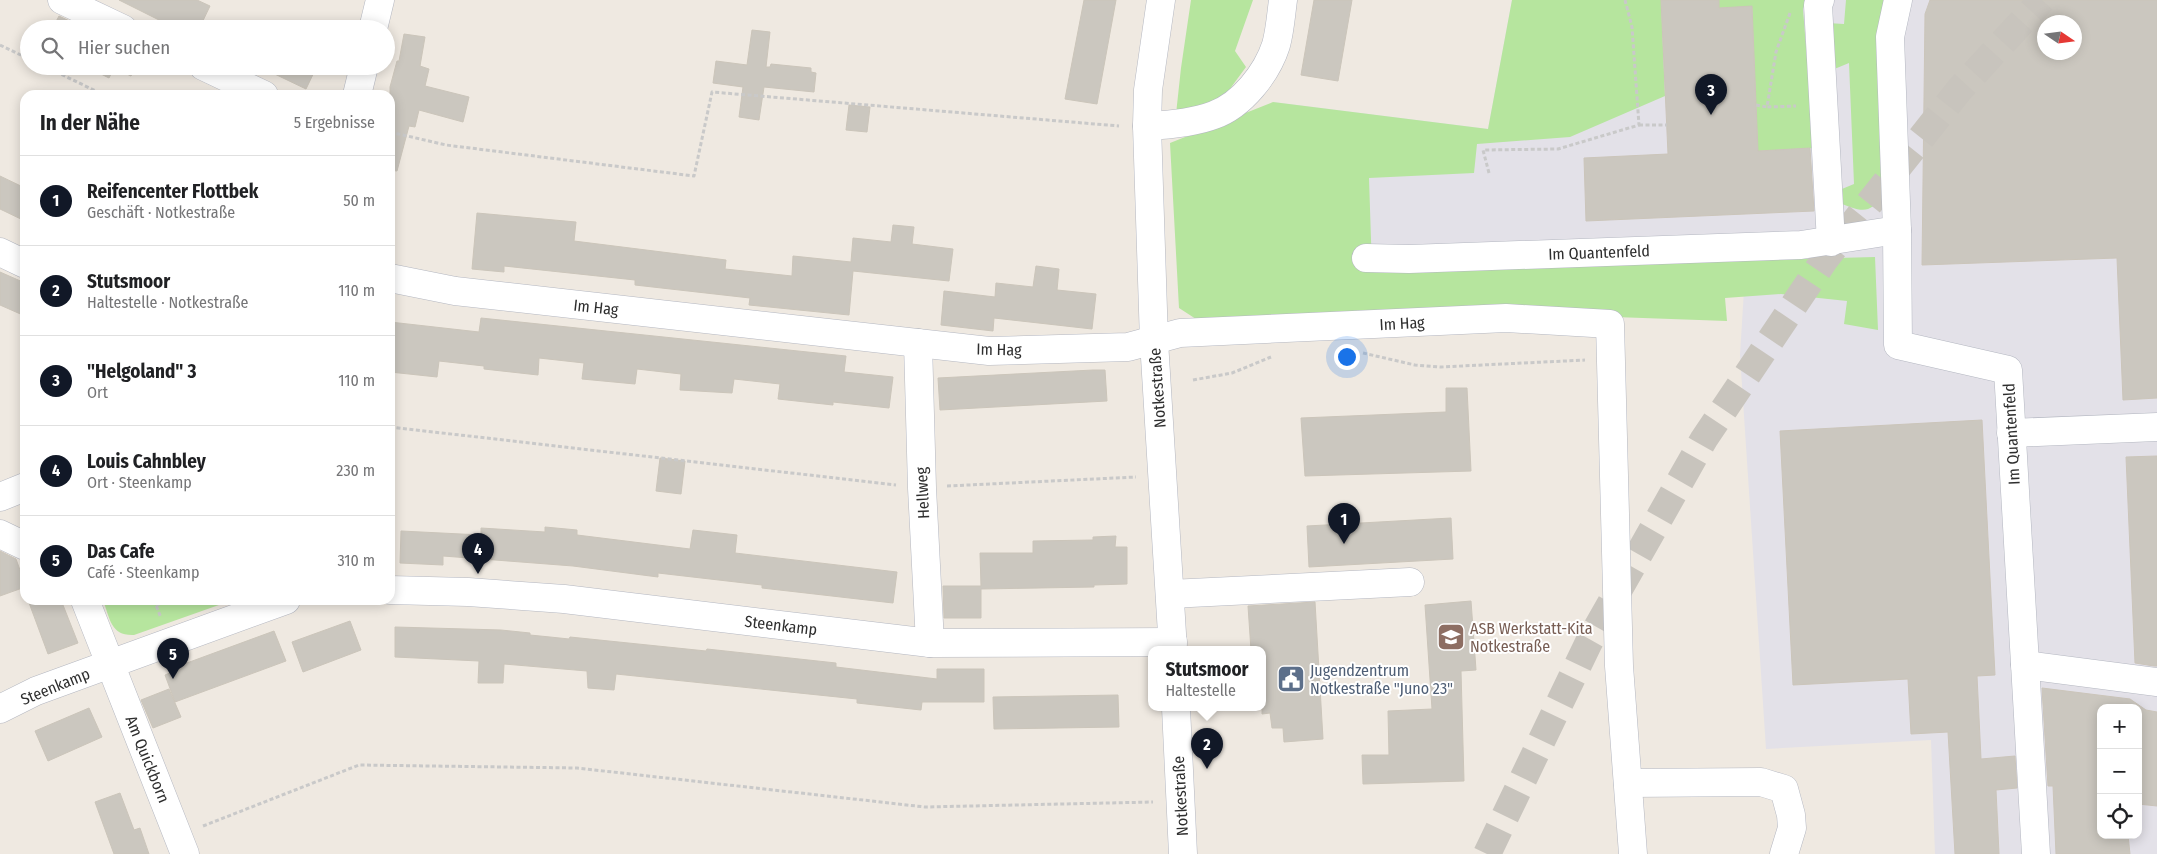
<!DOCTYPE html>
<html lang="de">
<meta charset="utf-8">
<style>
body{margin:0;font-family:"Fira Sans Condensed",sans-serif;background:#f6f6f6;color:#202124}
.controls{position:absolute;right:15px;bottom:15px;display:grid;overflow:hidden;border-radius:10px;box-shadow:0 2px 12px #0003}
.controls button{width:45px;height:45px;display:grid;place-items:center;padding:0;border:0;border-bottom:1px solid #e0e0e0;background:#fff;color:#202124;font:25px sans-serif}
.compass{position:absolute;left:2037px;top:15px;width:45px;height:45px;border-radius:50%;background:#fff;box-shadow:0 2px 12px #0003;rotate:103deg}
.you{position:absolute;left:1346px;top:356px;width:18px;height:18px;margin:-12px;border:4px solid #fff;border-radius:50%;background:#1a73e8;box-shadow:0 0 0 8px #1a73e833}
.badge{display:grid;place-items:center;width:32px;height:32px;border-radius:50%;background:#111827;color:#fff;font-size:16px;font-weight:700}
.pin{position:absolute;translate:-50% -41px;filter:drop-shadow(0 1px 2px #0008)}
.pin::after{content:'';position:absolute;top:26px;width:18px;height:15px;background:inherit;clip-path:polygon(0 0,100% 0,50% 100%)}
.popup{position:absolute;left:1148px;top:646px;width:118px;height:65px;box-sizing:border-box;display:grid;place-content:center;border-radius:10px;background:#fff;filter:drop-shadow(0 1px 4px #0005);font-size:16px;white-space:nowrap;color:#757577}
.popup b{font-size:19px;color:#202124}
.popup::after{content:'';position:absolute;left:50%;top:100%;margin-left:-10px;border:10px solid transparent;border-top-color:#fff}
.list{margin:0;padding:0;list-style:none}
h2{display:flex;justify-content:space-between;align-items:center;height:65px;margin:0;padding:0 20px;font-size:21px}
h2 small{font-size:16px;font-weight:400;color:#757577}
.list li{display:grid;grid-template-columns:32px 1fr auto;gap:15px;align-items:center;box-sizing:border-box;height:90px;padding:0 20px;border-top:1px solid #e0e0e0}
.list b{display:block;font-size:19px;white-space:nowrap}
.list p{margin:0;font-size:16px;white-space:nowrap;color:#757577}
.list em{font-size:16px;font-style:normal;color:#757577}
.icon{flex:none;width:28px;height:28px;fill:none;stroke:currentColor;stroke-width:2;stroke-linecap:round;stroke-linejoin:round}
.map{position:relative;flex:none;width:2157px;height:854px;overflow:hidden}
.search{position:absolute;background:#fff;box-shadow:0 2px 12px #0003;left:20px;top:20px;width:375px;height:55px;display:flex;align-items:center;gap:12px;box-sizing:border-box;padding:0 18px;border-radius:28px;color:#757577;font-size:19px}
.panel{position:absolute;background:#fff;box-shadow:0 2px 12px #0003;left:20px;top:90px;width:375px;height:515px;border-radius:15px}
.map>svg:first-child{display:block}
</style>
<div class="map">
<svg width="2157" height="854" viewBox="0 0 2157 854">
<rect width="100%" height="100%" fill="#efe9e1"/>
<path fill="#e3e1e8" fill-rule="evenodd" d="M1512,0H2157V854H1935L1931,740L1766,749L1740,355L1744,290L1279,308L1273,102L1488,129ZM2044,22H2074V52H2044ZM2101,708H2138V835H2101Z"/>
<g fill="#b6e59e">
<polygon points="1191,0 1253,0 1235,51 1246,67 1224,97 1176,114 1181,68"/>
<polygon points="1512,0 1661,0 1665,96 1570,137 1477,144 1474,173 1369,178 1372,270 1875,257 1878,330 1844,324 1847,301 1781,294 1725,298 1727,321 1503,313 1196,319 1179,308 1170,143 1273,102 1488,129"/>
<polygon points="1719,0 1806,0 1803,9 1814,148 1758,151 1752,7 1719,8"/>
<path d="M1846,0H1884L1885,194C1869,213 1865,213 1842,204L1837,191L1854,184L1849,63L1832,70L1827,23L1844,24Z"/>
<path d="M103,600H233L134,635C111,636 110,619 103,600Z"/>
</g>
<g fill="#cbc7bf" stroke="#cbc5ba" fill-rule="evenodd">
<polygon points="119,0 197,0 210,6 199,29 177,29"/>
<polygon points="1084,0 1116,0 1097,104 1065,99"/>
<polygon points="1314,0 1352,0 1338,81 1301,75"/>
<polygon points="1661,0 1719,0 1719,8 1752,6 1758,151 1810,148 1814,211 1586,221 1584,158 1668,154"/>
<path d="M1930,0H2157V398L2123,400L2117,258L1922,265L1925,14ZM2044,22H2074V52H2044Z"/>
<polygon points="59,16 86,29 52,29"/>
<polygon points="752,30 770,32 766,67 770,67 771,64 811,68 811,72 816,73 814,92 764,87 759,120 739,117 743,87 713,83 716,61 747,65"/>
<polygon points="404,34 425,37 420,66 429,69 425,86 469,97 463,122 419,110 415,127 409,126 397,171 390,170 390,87 397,61 399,61"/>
<polygon points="85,66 136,66 131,76 114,68 109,78"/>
<polygon points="258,66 317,66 306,89"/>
<polygon points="849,105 870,107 867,132 846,130"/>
<polygon points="0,176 25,188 25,221 0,209"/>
<polygon points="477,213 576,222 574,241 726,260 725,269 792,276 793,256 851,262 853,238 891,242 893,225 914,227 912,244 953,249 949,281 853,271 849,315 749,305 750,298 635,285 635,280 504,266 504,272 472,269"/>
<polygon points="1036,266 1059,269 1057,290 1096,294 1092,329 994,318 993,331 941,325 944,291 995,297 996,283 1033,287"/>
<polygon points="0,272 25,283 25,316 0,305"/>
<polygon points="481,318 846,356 844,372 893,377 889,408 833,402 833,405 778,399 780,384 734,379 732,393 680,390 681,374 637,369 635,384 582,379 584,363 539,358 538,375 484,369 484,366 439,361 437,377 390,372 390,322 479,332"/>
<polygon points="1093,370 1105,370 1107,401 940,410 938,378"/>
<polygon points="1446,388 1467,388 1471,471 1305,476 1301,418 1446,412"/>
<polygon points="1982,420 1995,675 1977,676 1981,759 2015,756 2017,788 1996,790 1999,854 1955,854 1948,732 1911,734 1908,679 1793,685 1780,431"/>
<polygon points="2157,456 2157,666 2154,666 2135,663 2126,457"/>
<polygon points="660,458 685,461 681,494 656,491"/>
<polygon points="1451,518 1453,559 1309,567 1307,526"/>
<polygon points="545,527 577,530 577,535 690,549 693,530 737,535 735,553 897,572 893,603 762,588 762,585 658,573 658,577 573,566 443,556 443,565 400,563 401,531 481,535 481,528 545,532"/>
<polygon points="1116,536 1115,547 1127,547 1127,584 1094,585 1094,587 981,589 981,618 944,618 943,586 981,586 980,553 1033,553 1033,541 1093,540 1093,537"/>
<polygon points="0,551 16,559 25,584 25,587 0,596"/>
<polygon points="28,600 61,600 78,643 48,654"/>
<polygon points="1471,601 1476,670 1461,671 1464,781 1363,784 1362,755 1389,755 1388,711 1432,709 1425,605"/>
<polygon points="1315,602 1323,739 1284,742 1283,728 1272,728 1270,713 1262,714 1262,650 1251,650 1248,606"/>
<polygon points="350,621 361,650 303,672 292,642"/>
<polygon points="395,627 501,630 530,633 530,635 550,637 569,639 570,637 706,651 707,649 836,663 836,667 937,679 937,669 984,669 984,702 922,702 921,710 857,703 857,699 616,674 614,690 588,688 587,671 504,664 503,683 478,683 479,661 395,657"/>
<polygon points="274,631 286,661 175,702 165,675 177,670 176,667"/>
<polygon points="2042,688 2130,699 2146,710 2157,712 2157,806 2138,804 2138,708 2101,708 2101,835 2128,835 2130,854 2056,854 2053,786 2048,786"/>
<polygon points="169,689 181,717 153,728 141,700"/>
<polygon points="1118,695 1119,727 994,729 993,697"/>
<polygon points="89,708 102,737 48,761 35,731"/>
<polygon points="120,793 134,830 140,828 149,854 114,854 95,802"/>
</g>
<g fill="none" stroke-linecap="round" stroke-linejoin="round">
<polyline stroke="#c8c4bd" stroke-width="28" stroke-dasharray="28 14" stroke-linecap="butt" points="1487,854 1589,642 1704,439 1825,259 1960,89 2042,0"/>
<g stroke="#b4b7c1" stroke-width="29">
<g id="minor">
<polyline points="62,0 123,29"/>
<polyline points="1161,0 1148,90 1147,126 1154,341 1173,650"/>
<polyline points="1820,0 1818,5 1831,242"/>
<polyline points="373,29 380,0"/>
<polyline points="203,66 264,95"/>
<polyline points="357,95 364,66"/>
<path d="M1147,126C1170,125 1193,123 1214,115C1242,105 1267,73 1276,45C1280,31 1281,15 1283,0"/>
<polyline points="1897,230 1898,345 2008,370 2036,854"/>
<polyline points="0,252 25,264"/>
<polyline points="1366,258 1409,259 1801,245 1897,230 1890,37 1898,0"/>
<polyline points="390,278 455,291 989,351 1128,347 1180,333 1506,318 1610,324 1619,666 1633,854"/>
<polyline points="918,343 922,488 930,643"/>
<polyline points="2011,433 2157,427"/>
<polyline points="0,497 25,487"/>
<polyline points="0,534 25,546"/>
<polyline points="390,590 468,592 564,599 930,643 1173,642"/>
<polyline points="1170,594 1410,582"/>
<polyline points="85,600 185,854"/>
<polyline points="2025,665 2157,682"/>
<polyline points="1176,708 1183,854"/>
<polyline points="0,709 36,691 286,600"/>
<polyline points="1628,783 1761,782 1784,789 1791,815 1792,828 1784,854"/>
</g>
</g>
<g stroke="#c9c9c9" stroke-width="3" stroke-dasharray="4 2.5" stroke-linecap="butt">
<polyline points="1790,13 1776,52 1767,107 1796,106"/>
<polyline points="0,45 29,59"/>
<polyline points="44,66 104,95"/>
<polyline points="1756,105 1767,107"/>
<polyline points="1639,125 1667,125"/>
<polyline points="390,132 446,145 694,176 712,92 1119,126"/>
<polyline points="1489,173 1483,150 1558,149 1639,125 1632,27 1625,0"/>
<polyline points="1363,353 1415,365 1441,367 1585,360"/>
<polyline points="1193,380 1232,373 1271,357"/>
<polyline points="390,427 896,485"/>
<polyline points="947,486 1136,477"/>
<polyline points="154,600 161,618"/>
<polyline points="156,605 171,600"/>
<polyline points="203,826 359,765 577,768 925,807 1153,802"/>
</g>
<use href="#minor" stroke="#fff" stroke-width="28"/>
</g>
<defs>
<g id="school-square" transform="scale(1.4375)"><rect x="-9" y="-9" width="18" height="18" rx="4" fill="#8d6e63" stroke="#fff"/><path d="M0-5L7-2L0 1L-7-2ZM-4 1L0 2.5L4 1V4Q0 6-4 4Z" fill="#fff"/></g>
<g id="civic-square" transform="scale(1.4375)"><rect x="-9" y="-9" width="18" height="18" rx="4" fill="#5c6f8a" stroke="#fff"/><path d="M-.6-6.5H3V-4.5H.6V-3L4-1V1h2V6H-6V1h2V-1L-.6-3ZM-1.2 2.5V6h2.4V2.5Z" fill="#fff"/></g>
</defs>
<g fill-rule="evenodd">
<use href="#school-square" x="1451" y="637"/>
<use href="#civic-square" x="1291" y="679"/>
</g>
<g text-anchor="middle" stroke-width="4" stroke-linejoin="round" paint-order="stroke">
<g font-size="16" fill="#2e2e2e" stroke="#fff">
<text transform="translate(1599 252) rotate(-2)" y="6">Im Quantenfeld</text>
<text transform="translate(596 307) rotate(6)" y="6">Im Hag</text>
<text transform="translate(1402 323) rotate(-3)" y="6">Im Hag</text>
<text transform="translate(999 349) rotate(1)" y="6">Im Hag</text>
<text transform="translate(1157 388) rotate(-94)" y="6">Notkestraße</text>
<text transform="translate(2011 434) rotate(-93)" y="6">Im Quantenfeld</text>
<text transform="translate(922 493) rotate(-93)" y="6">Hellweg</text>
<text transform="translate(781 625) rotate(7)" y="6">Steenkamp</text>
<text transform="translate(55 686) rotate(-22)" y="6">Steenkamp</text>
<text transform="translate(148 759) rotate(68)" y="6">Am Quickborn</text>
<text transform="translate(1180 796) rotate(-93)" y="6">Notkestraße</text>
</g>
<g font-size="16" fill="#785e54" stroke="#fff" text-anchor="start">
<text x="1470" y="634">ASB Werkstatt-Kita<tspan x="1470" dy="18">Notkestraße</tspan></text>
</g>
<g font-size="16" fill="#4e5e75" stroke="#fff" text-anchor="start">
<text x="1310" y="676">Jugendzentrum<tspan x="1310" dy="18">Notkestraße "Juno 23"</tspan></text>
</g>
</g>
</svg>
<div class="controls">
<button>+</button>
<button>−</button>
<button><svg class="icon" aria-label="locate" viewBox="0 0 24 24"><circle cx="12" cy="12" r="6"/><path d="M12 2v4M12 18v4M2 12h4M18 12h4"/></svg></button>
</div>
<svg class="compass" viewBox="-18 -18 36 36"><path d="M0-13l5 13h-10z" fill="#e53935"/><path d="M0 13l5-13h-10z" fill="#757577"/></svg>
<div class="you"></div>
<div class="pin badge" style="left:1344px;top:544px">1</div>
<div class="pin badge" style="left:1207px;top:769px">2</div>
<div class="popup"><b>Stutsmoor</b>Haltestelle</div>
<div class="pin badge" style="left:1711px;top:115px">3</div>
<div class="pin badge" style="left:478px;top:574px">4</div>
<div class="pin badge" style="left:173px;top:679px">5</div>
<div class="search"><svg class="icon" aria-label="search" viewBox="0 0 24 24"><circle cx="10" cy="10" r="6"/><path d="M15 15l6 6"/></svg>Hier suchen</div>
<section class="panel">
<h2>In der Nähe<small>5 Ergebnisse</small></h2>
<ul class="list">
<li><span class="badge">1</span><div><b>Reifencenter Flottbek</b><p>Geschäft · Notkestraße</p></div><em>50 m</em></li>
<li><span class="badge">2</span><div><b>Stutsmoor</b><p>Haltestelle · Notkestraße</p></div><em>110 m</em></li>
<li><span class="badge">3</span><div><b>&quot;Helgoland&quot; 3</b><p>Ort</p></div><em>110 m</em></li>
<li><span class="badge">4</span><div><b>Louis Cahnbley</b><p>Ort · Steenkamp</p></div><em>230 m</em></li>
<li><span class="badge">5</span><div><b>Das Cafe</b><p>Café · Steenkamp</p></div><em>310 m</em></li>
</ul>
</section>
</div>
